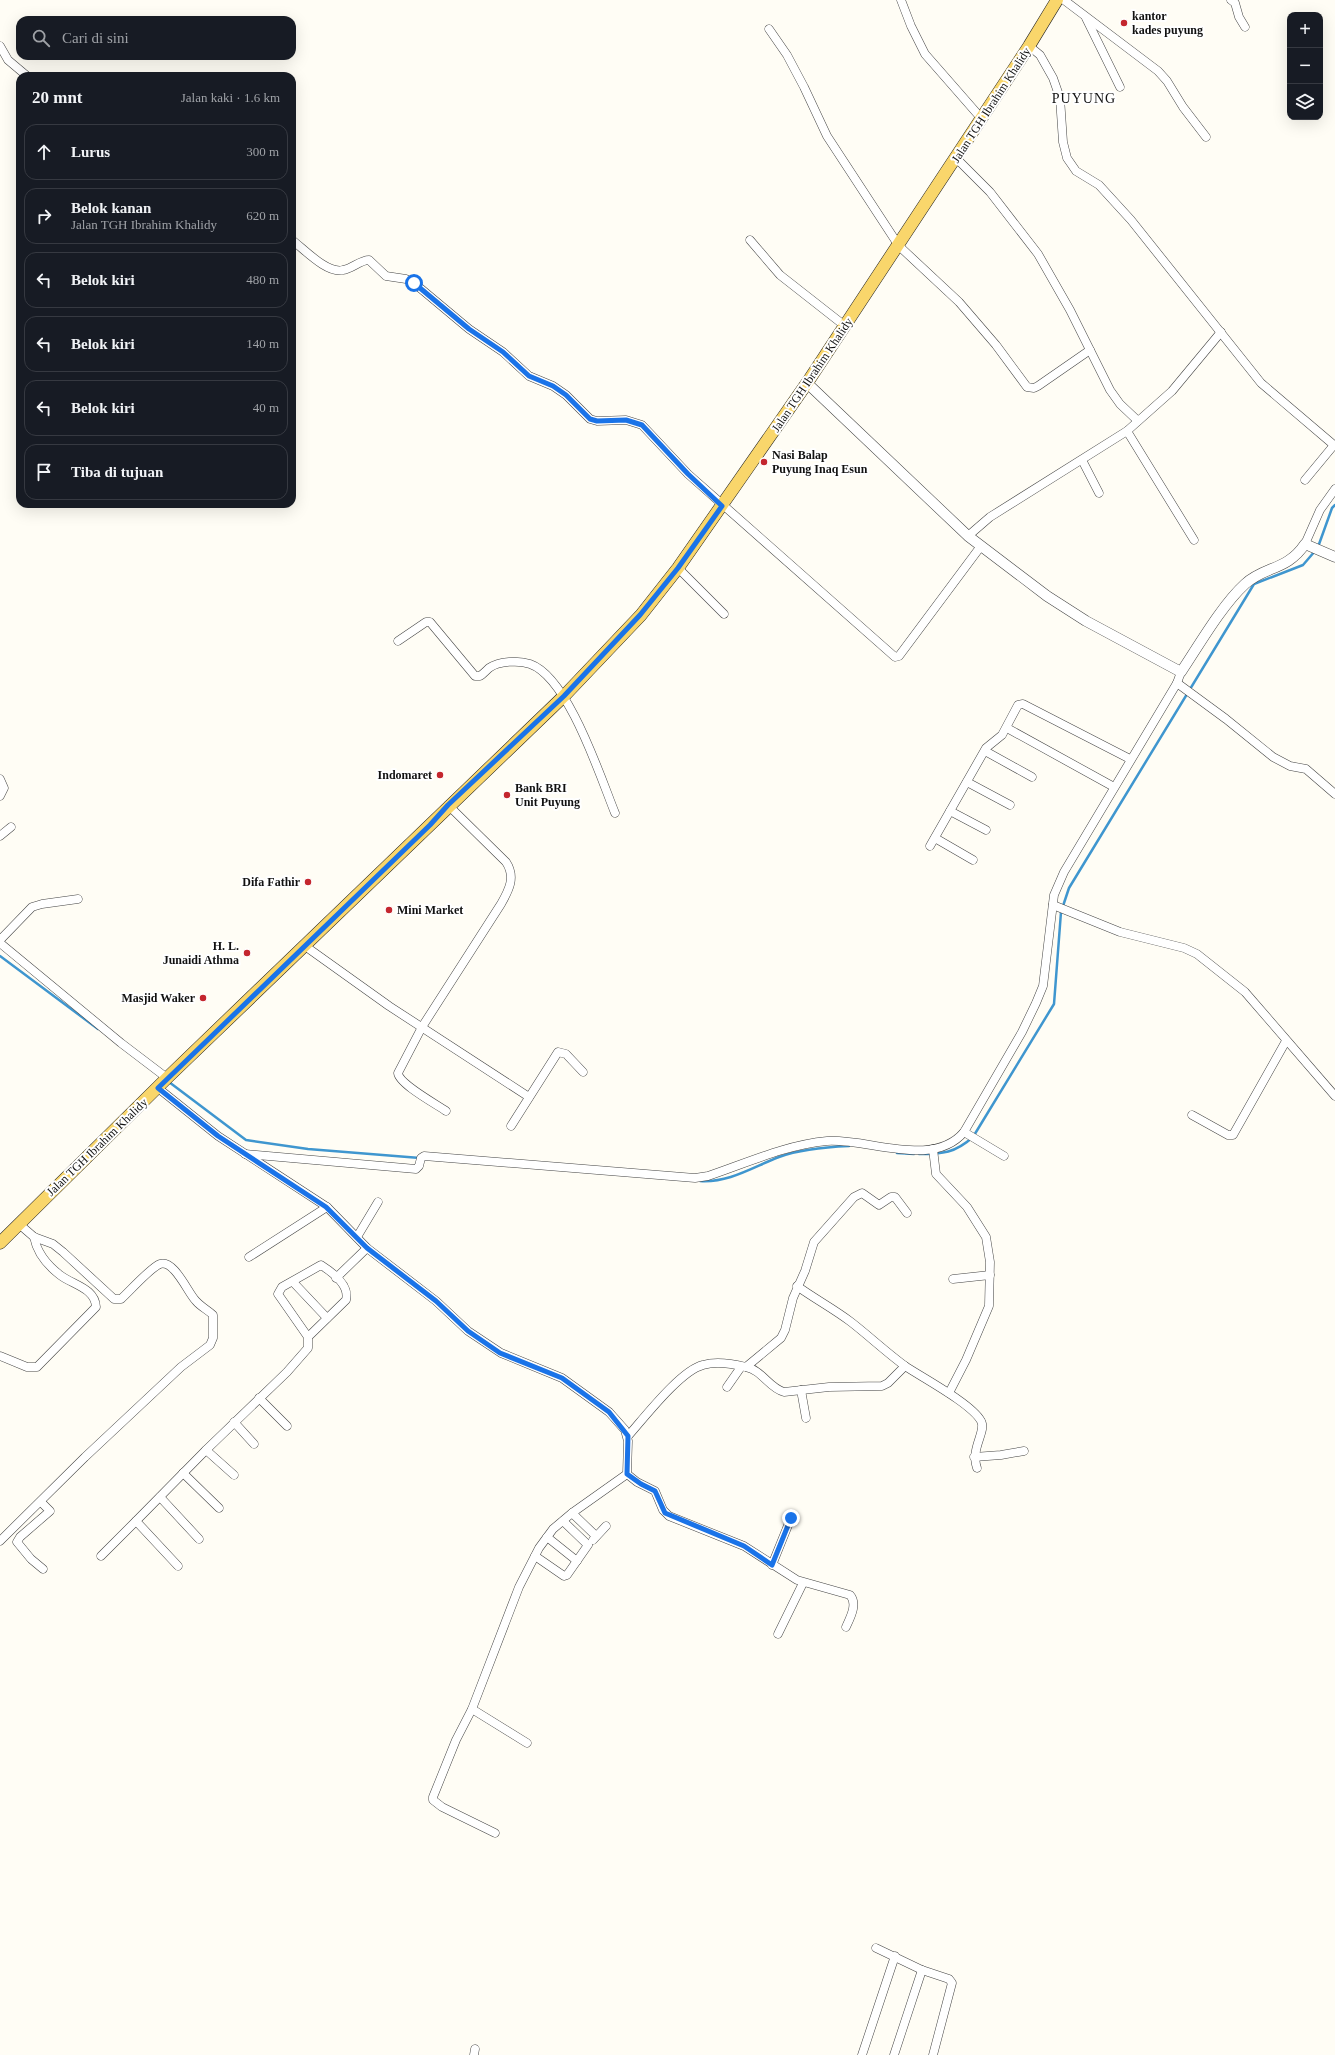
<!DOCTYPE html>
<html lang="id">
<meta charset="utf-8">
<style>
body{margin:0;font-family:Georgia,serif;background:#242831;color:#f1f3f6}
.controls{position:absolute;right:12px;top:12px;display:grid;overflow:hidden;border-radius:8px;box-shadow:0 4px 16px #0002}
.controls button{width:36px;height:36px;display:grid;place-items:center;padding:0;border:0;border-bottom:1px solid #363941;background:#171b24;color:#f1f3f6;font:20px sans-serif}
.stop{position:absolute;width:12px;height:12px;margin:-9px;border:3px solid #1a73e8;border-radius:50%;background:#fff}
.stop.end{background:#1a73e8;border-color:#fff;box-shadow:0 1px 4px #0008}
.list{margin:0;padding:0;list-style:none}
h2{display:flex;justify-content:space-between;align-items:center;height:52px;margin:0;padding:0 16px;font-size:17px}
h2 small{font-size:13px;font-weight:400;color:#9ea1a6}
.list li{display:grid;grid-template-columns:26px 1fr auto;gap:12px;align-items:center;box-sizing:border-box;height:56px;margin:0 8px 8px;padding:0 8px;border:1px solid #363941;border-radius:12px}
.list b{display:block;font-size:15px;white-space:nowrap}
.list p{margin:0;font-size:13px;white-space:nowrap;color:#9ea1a6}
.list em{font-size:13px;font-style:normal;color:#9ea1a6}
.icon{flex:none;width:22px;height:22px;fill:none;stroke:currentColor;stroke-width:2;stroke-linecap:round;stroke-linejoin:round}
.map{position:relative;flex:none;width:1335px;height:2055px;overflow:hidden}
.search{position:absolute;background:#171b24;box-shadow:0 4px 16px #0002;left:16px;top:16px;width:280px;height:44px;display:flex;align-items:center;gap:10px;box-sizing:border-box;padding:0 14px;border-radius:12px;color:#9ea1a6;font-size:15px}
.panel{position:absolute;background:#171b24;box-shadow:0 4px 16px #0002;left:16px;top:72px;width:280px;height:436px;border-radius:12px}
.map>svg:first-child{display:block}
</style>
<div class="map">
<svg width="1335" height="2055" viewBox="0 0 1335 2055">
<rect width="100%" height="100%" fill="#fffdf5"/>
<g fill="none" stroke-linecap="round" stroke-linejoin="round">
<g stroke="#3f96cf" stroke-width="2.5">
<polyline points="1318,547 1332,508 1335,505"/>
<polyline points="0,956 98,1029"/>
<polyline points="169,1082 246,1140 308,1149 420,1158"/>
<polyline points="897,1153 914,1154"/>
<path d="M919,1154C943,1154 955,1153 973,1137L1054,1004L1061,912L1069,888L1254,584L1303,565L1315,551"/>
<path d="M700,1181C729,1183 753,1167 779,1157C801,1149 825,1147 849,1146"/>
</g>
<g stroke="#444" stroke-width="9">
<g id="minor">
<polyline points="901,0 911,26 925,54 981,118"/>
<polyline points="1064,0 1158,71 1167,81 1183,107 1206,137"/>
<polyline points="1231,0 1235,3 1239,17 1245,27"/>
<polyline points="1086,18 1120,87"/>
<polyline points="769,29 787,55 804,87 827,136 899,246 959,302 996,345 1027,387 1034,388 1038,386 1090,350"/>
<polyline points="0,46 8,60 27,76"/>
<polyline points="1029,46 1040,55 1053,78 1060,98 1063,142 1067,158 1076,171 1099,185 1131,220 1261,383 1335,446"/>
<polyline points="956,158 990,192 1038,254 1070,310 1110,390 1120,404 1138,421"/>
<path d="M292,240C304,249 327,274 343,270C352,269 360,260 369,260L386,276L406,279L414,283L469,329L503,352L529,376L553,386L566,395L590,419L597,421L626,420L642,425L688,474L895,657L899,656L981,546"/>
<polyline points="750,240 780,275 845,326"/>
<polyline points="1127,431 1194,540"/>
<polyline points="1082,460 1099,493"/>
<polyline points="1305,480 1334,445"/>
<polyline points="968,536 990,517 1127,431 1172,391 1221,332"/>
<polyline points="1305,544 1320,510 1335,489"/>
<polyline points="678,568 724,614"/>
<path d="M398,641L426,622H430L475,676H480C483,674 486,671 489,668C499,661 519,660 530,664C568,677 600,776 615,813"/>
<polyline points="1177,683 1226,719 1273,757 1290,766 1306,769 1335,794"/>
<polyline points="1007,728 1114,787"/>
<polyline points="985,751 1032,777"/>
<polyline points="0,779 4,788 0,796"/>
<polyline points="967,782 1010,805"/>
<polyline points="950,811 986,830"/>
<polyline points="0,836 11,827"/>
<polyline points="935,838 973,860"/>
<polyline points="930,846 986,748 1002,735 1018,705 1023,704 1130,759"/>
<polyline points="1053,905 1120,932 1184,948 1197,954 1245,992 1335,1096"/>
<polyline points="0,940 32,907 42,904 78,899"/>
<polyline points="0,943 121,1043 167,1078"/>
<polyline points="305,946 389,1006 529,1097"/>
<polyline points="158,1088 218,1136 327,1207 367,1248 436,1301 468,1331 501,1353 562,1378 609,1412 625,1430 628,1441 627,1474 572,1513 553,1529 539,1548 519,1587 472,1709 456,1740 433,1797 433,1800 442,1807 495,1833"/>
<path d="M446,1111C436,1104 399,1084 398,1073L422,1027L501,904C509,890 516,877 506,862L448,805"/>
<polyline points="1192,1115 1228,1135 1233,1135 1286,1041"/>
<polyline points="511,1126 558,1052 566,1054 583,1072"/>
<polyline points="964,1132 1004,1156"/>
<polyline points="933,1149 936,1174 967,1207 986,1237 990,1262 989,1306 966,1360 949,1393"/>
<path d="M245,1154L416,1169L419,1166L421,1158L424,1156L695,1178L708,1176C747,1163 785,1145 827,1141C868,1138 933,1169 964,1132L1022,1032L1036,1003L1043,986L1054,895L1064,872L1177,683L1181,672"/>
<polyline points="357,1237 378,1202"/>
<polyline points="249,1257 327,1207"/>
<polyline points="336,1278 367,1248"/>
<polyline points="953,1279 990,1275"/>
<polyline points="293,1282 327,1318"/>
<path d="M797,1286C815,1299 834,1309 851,1322C869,1336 886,1352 905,1366C923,1378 972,1404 981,1421C987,1431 970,1448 977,1468"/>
<path d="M0,1356L27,1367H37L96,1307C95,1288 73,1285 60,1275C47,1265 37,1253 34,1237"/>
<polyline points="746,1367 781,1338 785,1330 793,1298 805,1271 814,1242 854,1197 862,1193 879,1205 891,1197 895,1197 907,1213"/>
<polyline points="727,1387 741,1367"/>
<polyline points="801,1390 806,1418"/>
<polyline points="259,1398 287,1426"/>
<polyline points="234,1422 254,1444"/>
<path d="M628,1436C644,1418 681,1370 703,1365C715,1361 734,1364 746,1367C762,1370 769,1388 784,1392L829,1387L882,1386L888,1383L905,1366"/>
<polyline points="206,1450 234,1475"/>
<polyline points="974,1457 1001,1455 1024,1451"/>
<polyline points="183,1473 219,1508"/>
<path d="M627,1474L637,1482L655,1491L663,1510L669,1516L744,1546L797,1580L850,1595C858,1604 850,1618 846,1627"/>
<polyline points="160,1497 199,1539"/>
<polyline points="41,1502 50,1511 20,1537 17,1542 31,1559 43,1569"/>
<polyline points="572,1513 596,1536"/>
<polyline points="547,1537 577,1561"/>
<polyline points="593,1540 606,1526"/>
<path d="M0,1541L85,1457L181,1367L210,1345L213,1338V1315C208,1310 201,1307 196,1301C188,1293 174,1259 160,1264C151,1267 129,1292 121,1299H114L63,1252L53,1244L34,1237L19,1224"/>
<polyline points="101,1556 136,1521"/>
<polyline points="535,1556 564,1576 567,1575 588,1545 563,1521"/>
<polyline points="772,1565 791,1518"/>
<path d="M178,1566L136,1521L206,1450L287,1372L308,1348V1337L346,1300C350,1285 332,1272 321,1265L282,1287L278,1294L308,1337"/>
<polyline points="778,1634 803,1583"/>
<polyline points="472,1709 527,1743"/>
<polyline points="876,1948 922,1970 949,1979 952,1983 933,2055"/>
<polyline points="474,2055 475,2049"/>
<polyline points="862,2055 895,1956"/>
<polyline points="894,2055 922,1970"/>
</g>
</g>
<g stroke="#444" stroke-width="11">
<path id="tertiary" d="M807,383L968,536L1047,596L1086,621L1181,672C1199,645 1222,605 1245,584C1264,566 1287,571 1305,544L1335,557"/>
</g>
<g stroke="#222" stroke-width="13">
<polyline id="primary" points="0,1243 167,1078 564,696 641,615 678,568 807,383 1029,46 1057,0"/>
</g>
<use href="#minor" stroke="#fff" stroke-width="8"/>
<use href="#tertiary" stroke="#fff" stroke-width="10"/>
<use href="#primary" stroke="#f9d66b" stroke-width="12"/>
</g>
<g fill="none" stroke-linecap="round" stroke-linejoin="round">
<polyline stroke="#1a73e8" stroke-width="5" points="414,283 469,329 503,352 529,376 553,386 566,395 590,419 597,421 626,420 642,425 688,474 722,506 678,568 640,615 564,696 448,805 430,825 158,1088 218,1136 326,1207 367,1248 436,1301 468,1331 500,1353 562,1378 609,1412 628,1436 627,1474 641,1484 655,1491 665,1513 744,1546 772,1565 791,1518"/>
</g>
<g fill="#c4262e" stroke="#fff" stroke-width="1.5">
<circle cx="1124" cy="23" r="4"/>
<circle cx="764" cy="462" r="4"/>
<circle cx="440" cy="775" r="4"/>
<circle cx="507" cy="795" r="4"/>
<circle cx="308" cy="882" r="4"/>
<circle cx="389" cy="910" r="4"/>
<circle cx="247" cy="953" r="4"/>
<circle cx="203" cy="998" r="4"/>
</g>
<g text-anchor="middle" stroke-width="4" stroke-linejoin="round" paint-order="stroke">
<g font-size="12" font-weight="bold" fill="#111" stroke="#fff" text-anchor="start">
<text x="1132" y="20">kantor<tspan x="1132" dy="14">kades puyung</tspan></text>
<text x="772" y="459">Nasi Balap<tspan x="772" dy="14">Puyung Inaq Esun</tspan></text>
<text x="432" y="779" text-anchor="end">Indomaret</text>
<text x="515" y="792">Bank BRI<tspan x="515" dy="14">Unit Puyung</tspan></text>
<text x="300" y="886" text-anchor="end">Difa Fathir</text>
<text x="397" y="914">Mini Market</text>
<text x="239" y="950" text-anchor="end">H. L.<tspan x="239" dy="14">Junaidi Athma</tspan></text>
<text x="195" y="1002" text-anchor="end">Masjid Waker</text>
</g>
<g font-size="12" fill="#111" stroke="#fff">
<text transform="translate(991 105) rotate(-57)" y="4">Jalan TGH Ibrahim Khalidy</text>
<text transform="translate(812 375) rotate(-56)" y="4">Jalan TGH Ibrahim Khalidy</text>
<text transform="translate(97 1147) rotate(-44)" y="4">Jalan TGH Ibrahim Khalidy</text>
</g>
<g font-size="14" letter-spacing="1" fill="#111" stroke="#fff">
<text x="1084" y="103">PUYUNG</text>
</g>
</g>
</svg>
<div class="controls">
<button>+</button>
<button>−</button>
<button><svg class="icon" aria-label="layers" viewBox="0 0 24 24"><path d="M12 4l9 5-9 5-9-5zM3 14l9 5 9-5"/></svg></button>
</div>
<div class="stop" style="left:414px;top:283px"></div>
<div class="stop end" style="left:791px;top:1518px"></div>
<div class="search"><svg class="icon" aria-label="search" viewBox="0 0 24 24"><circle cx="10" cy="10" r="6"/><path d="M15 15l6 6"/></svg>Cari di sini</div>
<section class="panel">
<h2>20 mnt<small>Jalan kaki · 1.6 km</small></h2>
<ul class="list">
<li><svg class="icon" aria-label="ahead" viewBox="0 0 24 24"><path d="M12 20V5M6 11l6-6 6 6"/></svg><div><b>Lurus</b></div><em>300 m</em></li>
<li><svg class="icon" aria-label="right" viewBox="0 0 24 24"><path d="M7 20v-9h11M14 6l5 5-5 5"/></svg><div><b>Belok kanan</b><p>Jalan TGH Ibrahim Khalidy</p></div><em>620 m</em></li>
<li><svg class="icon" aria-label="left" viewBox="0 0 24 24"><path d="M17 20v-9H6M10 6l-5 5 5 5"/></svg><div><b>Belok kiri</b></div><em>480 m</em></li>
<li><svg class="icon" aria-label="left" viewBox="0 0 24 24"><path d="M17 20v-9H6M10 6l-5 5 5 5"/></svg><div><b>Belok kiri</b></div><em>140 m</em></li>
<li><svg class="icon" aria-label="left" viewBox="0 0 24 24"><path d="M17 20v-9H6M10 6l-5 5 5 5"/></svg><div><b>Belok kiri</b></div><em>40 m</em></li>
<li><svg class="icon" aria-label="arrive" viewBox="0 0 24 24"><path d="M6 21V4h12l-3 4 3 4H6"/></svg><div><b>Tiba di tujuan</b></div></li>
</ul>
</section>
</div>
